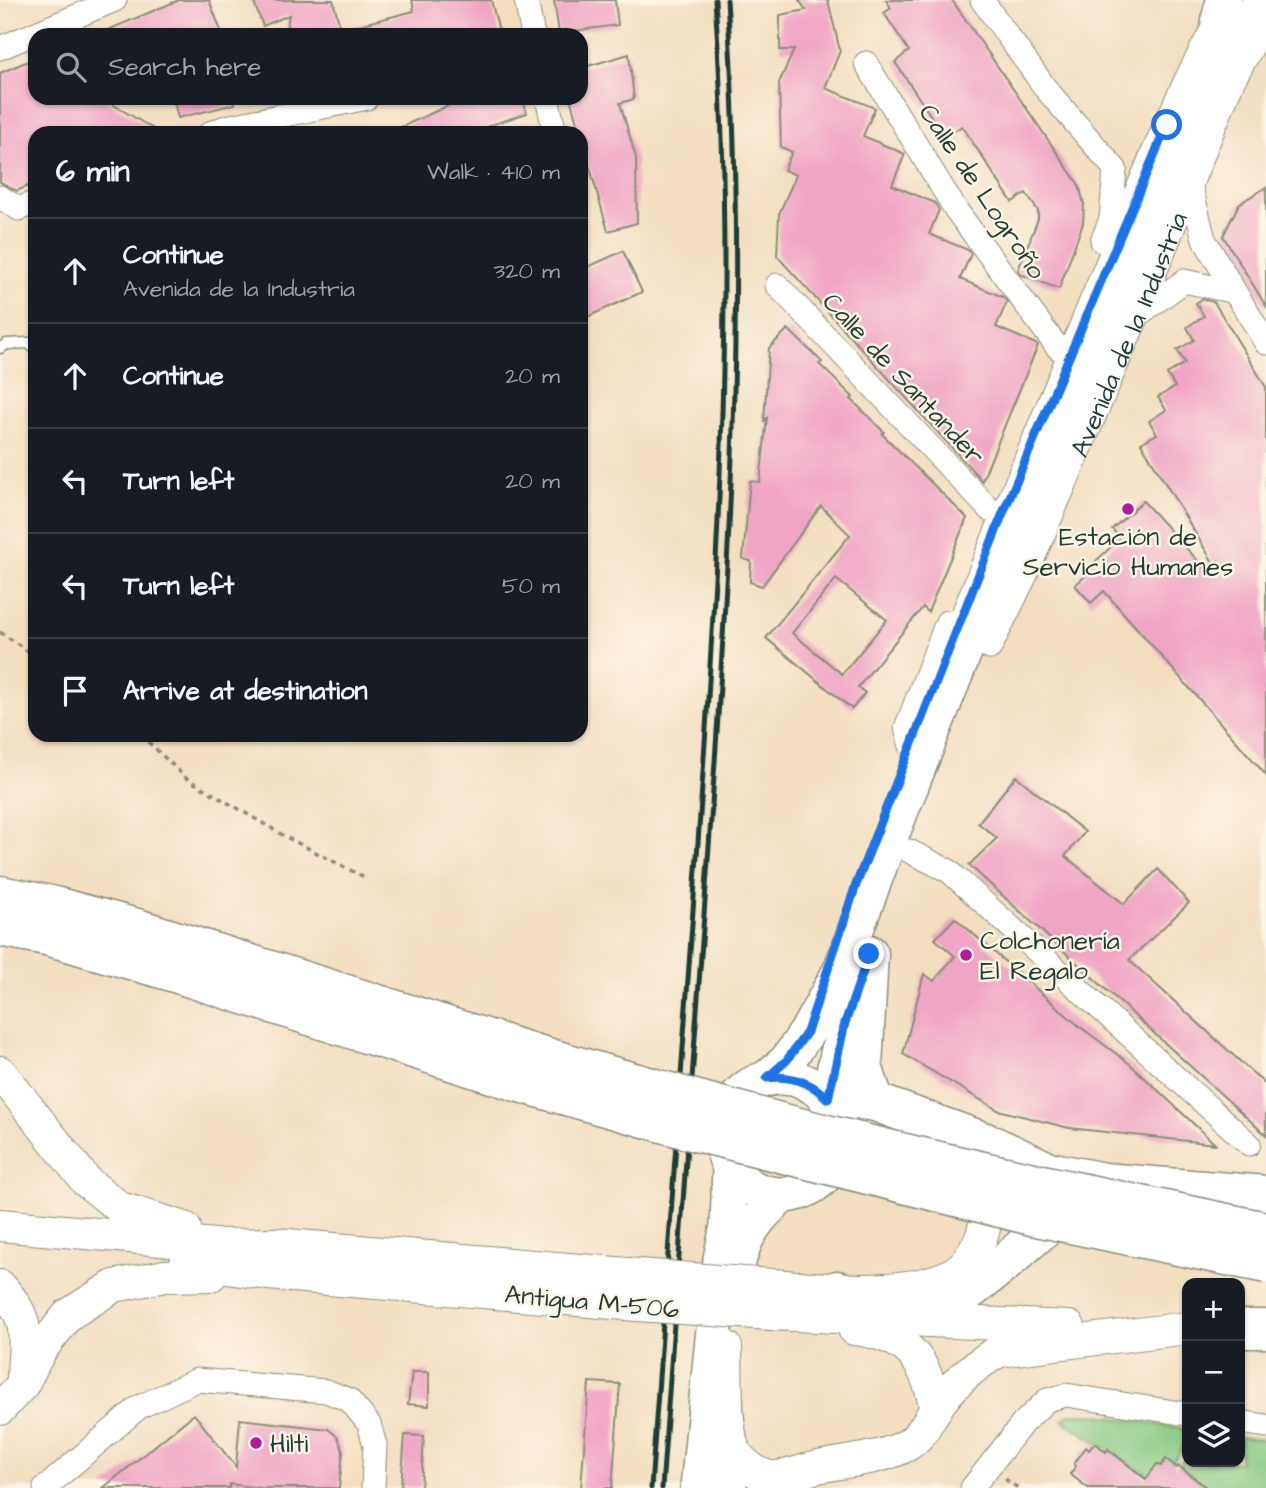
<!DOCTYPE html>
<meta charset="utf-8">
<style>
body{margin:0;font-family:"Architects Daughter",sans-serif;background:#242831;color:#f1f3f6}
.controls{position:absolute;right:21px;bottom:21px;display:grid;overflow:hidden;border-radius:14px;box-shadow:0 2px 5px #0004}
.controls button{width:63px;height:63px;display:grid;place-items:center;padding:0;border:0;border-bottom:2px solid #363941;background:#171b24;color:#f1f3f6;font:35px sans-serif}
.stop{position:absolute;width:21px;height:21px;margin:-16px;border:5px solid #1a73e8;border-radius:50%;background:#fff}
.stop.end{background:#1a73e8;border-color:#fff;box-shadow:0 2px 7px #0008}
.list{margin:0;padding:0;list-style:none}
h2{display:flex;justify-content:space-between;align-items:center;height:91px;margin:0;padding:0 28px;font-size:30px}
h2 small{font-size:23px;font-weight:400;color:#9ea1a6}
.list li{display:grid;grid-template-columns:46px 1fr auto;gap:21px;align-items:center;box-sizing:border-box;height:105px;padding:0 28px;border-top:2px solid #363941}
.list b{display:block;font-size:26px;white-space:nowrap}
.list p{margin:0;font-size:23px;white-space:nowrap;color:#9ea1a6}
.list em{font-size:23px;font-style:normal;color:#9ea1a6}
.icon{flex:none;width:38px;height:38px;fill:none;stroke:currentColor;stroke-width:2;stroke-linecap:round;stroke-linejoin:round}
.map{position:relative;flex:none;width:1266px;height:1488px;overflow:hidden}
.search{position:absolute;background:#171b24;box-shadow:0 2px 5px #0004;left:28px;top:28px;width:560px;height:77px;display:flex;align-items:center;gap:18px;box-sizing:border-box;padding:0 24px;border-radius:21px;color:#9ea1a6;font-size:26px}
.panel{position:absolute;background:#171b24;box-shadow:0 2px 5px #0004;left:28px;top:126px;width:560px;height:616px;border-radius:21px}
.map>svg:first-child{display:block}
</style>
<div class="map">
<svg width="1266" height="1488" viewBox="0 0 1266 1488">
<rect width="100%" height="100%" fill="#fcf5e5"/>
<filter id="ink" filterUnits="userSpaceOnUse"><feTurbulence type="fractalNoise" baseFrequency=".0143" numOctaves="2"/><feDisplacementMap in="SourceGraphic" scale="14" xChannelSelector="R" yChannelSelector="G"/><feConvolveMatrix kernelMatrix="1 2 1 2 8 2 1 2 1" color-interpolation-filters="sRGB"/></filter>
<filter id="wash" filterUnits="userSpaceOnUse"><feTurbulence type="fractalNoise" baseFrequency=".00686" numOctaves="4" result="noise"/><feDisplacementMap in="SourceGraphic" scale="28" xChannelSelector="R" yChannelSelector="G"/><feGaussianBlur stdDeviation="1.57" result="paint"/><feColorMatrix in="noise" values="0 0 0 0 0 0 0 0 0 0 0 0 0 0 0 0 0 1.4 0 .05"/><feComposite in="paint" operator="in"/></filter>
<g filter="url(#wash)">
<rect width="100%" height="100%" fill="#f3dec0"/>
<g fill="#89cb84" stroke="#54845c" stroke-width="2">
<polygon points="1070,1414 1092,1414 1187,1429 1187,1441 1172,1464 1161,1466 1149,1476 1062,1420"/>
<polygon points="1240,1437 1266,1440 1266,1488 1209,1488 1179,1466 1187,1455 1187,1462 1240,1462"/>
</g>
<g id="blocks">
<g fill="#f0a5c5" fill-rule="evenodd">
<polygon points="179,0 209,0 221,31 211,35 96,35"/>
<polygon points="253,0 333,0 342,35 285,35 289,15 263,26"/>
<polygon points="412,0 491,0 500,35 344,35 343,29 414,11"/>
<polygon points="554,0 615,0 618,25 559,33"/>
<polygon points="799,0 828,0 840,51 825,88 875,108 863,136 905,154 892,185 935,203 939,210 929,234 968,250 971,254 960,279 1003,297 1007,302 996,327 1038,345 982,481 777,256 779,214 796,175 784,170 792,152 781,147 779,83 794,50 780,50 780,15 806,10"/>
<polygon points="886,0 952,0 1079,185 1084,204 1083,223 1059,289 1020,274 1018,270 1038,219 1038,211 1026,193 1012,202 962,126 945,137 895,62 909,51 884,13 891,8"/>
<polygon points="629,54 634,99 620,103 636,158 637,223 608,231 570,98 581,98 581,68"/>
<polygon points="35,58 35,98 102,98 160,133 35,133 35,183 17,191 2,183 0,182 0,73"/>
<polygon points="173,98 234,98 235,104 178,118"/>
<polygon points="472,98 522,98 527,113 488,126 492,133 388,133 456,102"/>
<polygon points="1266,187 1266,306 1223,236 1239,204"/>
<polygon points="623,251 642,292 581,320 581,270"/>
<polygon points="1202,299 1214,302 1266,387 1266,775 1104,591 1091,603 1075,585 1089,573 1086,570 1121,538 1112,529 1143,501 1210,574 1217,569 1141,443 1157,434 1149,421 1166,410 1158,397 1175,387 1167,374 1185,363 1177,350 1194,340 1187,327 1204,316 1196,303"/>
<path d="M788,329L822,362L819,364L853,397L851,399L884,432L882,434L967,518L928,612L923,607L858,687L865,693L852,709L766,638L850,535L821,506L762,586L750,582L751,561L743,559L750,481L760,482L767,418L764,421L769,348ZM836,579L887,620L842,674L792,633Z"/>
<polygon points="1016,776 1085,832 1065,856 1124,904 1158,869 1189,903 1129,960 1266,1085 1266,1135 969,865 997,838 978,823"/>
<polygon points="955,918 1079,1026 1130,1064 1215,1144 1069,1128 998,1110 903,1054 924,974 934,981 955,956 935,939"/>
<polygon points="412,1372 429,1372 429,1406 408,1404"/>
<polygon points="589,1382 620,1384 612,1488 581,1488"/>
<polygon points="194,1414 236,1467 240,1419 328,1429 338,1437 343,1451 339,1488 261,1488 230,1484 229,1488 103,1488"/>
<polygon points="405,1435 424,1436 421,1488 401,1486"/>
<polygon points="1095,1443 1106,1452 1108,1449 1146,1479 1157,1464 1161,1466 1166,1459 1178,1468 1179,1466 1207,1488 1088,1488 1070,1474 1076,1466 1074,1464 1086,1447 1089,1450"/>
</g>
</g>
</g>
<g filter="url(#ink)">
<use href="#blocks" fill-opacity="0" stroke="#898e7a" stroke-width="2"/>
<g fill="none" stroke-linecap="round" stroke-linejoin="round">
<g stroke="#898e7a" stroke-width="13">
<polyline id="lane" points="0,348 7,344 29,343 35,349"/>
</g>
<g stroke="#898e7a" stroke-width="25">
<g id="street">
<polyline points="526,0 533,35"/>
<polyline points="982,0 1046,89 1115,169"/>
<polyline points="0,48 115,0"/>
<polyline points="866,63 956,210 1058,348"/>
<polyline points="547,98 555,133"/>
<polyline points="210,133 226,127 367,98"/>
<polyline points="0,197 19,209 35,202"/>
<polyline points="1102,241 1111,219 1115,169"/>
<polyline points="777,285 990,510"/>
<polyline points="1235,292 1266,343"/>
<polyline points="1138,315 1184,281 1235,292 1204,239 1190,184"/>
<path d="M951,644C1000,520 1051,398 1102,275C1137,192 1169,106 1213,28"/>
<path id="s1" d="M990,648L1026,575L1138,315L1233,81L1266,23"/>
<polyline points="911,746 906,728 947,622"/>
<polyline points="909,851 949,871 1249,1144"/>
<polyline points="1240,1422 1266,1426"/>
<polyline points="45,1488 139,1407 197,1380 326,1391 349,1400 369,1424 375,1445 373,1488"/>
<polyline points="972,1488 1023,1423 1047,1400 1066,1395 1187,1414"/>
</g>
</g>
<g stroke="#898e7a" stroke-width="34">
<g id="secondary">
<polyline points="0,1072 86,1181 120,1208 185,1228"/>
<polyline points="0,1225 215,1245 276,1244 639,1275"/>
<polyline points="186,1262 269,1274 637,1305"/>
<path d="M772,1285C822,1289 909,1298 954,1273C966,1266 974,1252 980,1240C989,1219 987,1203 977,1184"/>
<path d="M0,1286C31,1320 25,1334 23,1376"/>
<polyline points="770,1314 1069,1327"/>
<path d="M854,1329C908,1335 925,1358 936,1409"/>
<path d="M726,1347C727,1375 725,1418 732,1444C736,1459 756,1475 771,1477C788,1478 802,1470 818,1467C845,1461 883,1459 907,1445C921,1437 928,1421 936,1408C953,1383 973,1366 999,1351L1187,1328"/>
<polyline points="0,1409 23,1384 40,1351 68,1315 114,1286 165,1276 211,1275"/>
</g>
</g>
<g stroke="#898e7a" stroke-width="38">
<g id="primary">
<polyline points="1214,69 1220,16 1224,0"/>
<circle cx="781" cy="1136" r="59"/>
<polyline points="767,1078 787,1061 807,1032 841,970 886,848 968,642 1008,568 1213,74 1262,1"/>
<polyline points="828,1099 845,1022 862,974"/>
<path d="M737,1268C742,1236 758,1216 782,1196"/>
<path d="M716,1431C715,1453 717,1469 729,1488"/>
<polyline points="698,1488 721,1259 728,1226 730,1167"/>
</g>
</g>
<g stroke="#898e7a" stroke-width="41">
<g id="highway">
<polyline points="0,895 51,905 137,928 533,1053"/>
<polyline points="0,927 47,936 165,970 520,1083"/>
<polyline points="869,954 863,1067 875,1102"/>
<polyline points="829,1101 849,1098 875,1102 988,1143 1048,1171 1104,1182 1266,1195"/>
<polyline points="837,1290 875,1300 938,1301 970,1290 1007,1261 1073,1202"/>
<polyline points="1240,1329 1266,1329"/>
</g>
</g>
<g stroke="#898e7a" stroke-width="3.5" stroke-dasharray="5 5" stroke-linecap="butt">
<polyline points="0,632 35,656"/>
<polyline points="141,735 186,778 288,838 364,877"/>
<polyline points="1005,1479 1018,1488"/>
</g>
<use href="#lane" stroke="#fff" stroke-width="10"/>
<use href="#street" stroke="#fff" stroke-width="23"/>
<use href="#secondary" stroke="#fff" stroke-width="32"/>
<use href="#primary" stroke="#fff" stroke-width="35"/>
<use href="#highway" stroke="#fff" stroke-width="38"/>
<g stroke="#1f3d34" stroke-width="5">
<path d="M651,1488C666,1286 680,1085 695,883C717,590 736,294 715,0"/>
<path d="M662,1488C677,1279 693,1070 708,860C729,575 747,286 727,0"/>
</g>
<g stroke="#898e7a" stroke-width="34" stroke-linecap="butt">
<g id="secondary-bridge">
<polyline points="639,1275 772,1285"/>
<polyline points="637,1305 770,1314"/>
</g>
</g>
<g stroke="#898e7a" stroke-width="41" stroke-linecap="butt">
<g id="highway-bridge">
<path d="M533,1053C639,1084 744,1114 851,1140C988,1174 1127,1202 1266,1231"/>
<polyline points="520,1083 680,1128 1036,1217 1266,1264"/>
</g>
</g>
<use href="#secondary-bridge" stroke="#fff" stroke-width="32"/>
<use href="#highway-bridge" stroke="#fff" stroke-width="38"/>
</g>
</g>
<g fill="none" stroke-linecap="round" stroke-linejoin="round" filter="url(#ink)">
<path stroke="#1a73e8" stroke-width="9" d="M869,954L845,1023L828,1099C811,1082 791,1075 767,1078L787,1060L807,1032L856,885L1001,518L1167,125"/>
</g>
<g fill="#b5179e" stroke="#fcf5e5" stroke-width="2.5">
<circle cx="1128" cy="509" r="7"/>
<circle cx="966" cy="955" r="7"/>
<circle cx="256" cy="1443" r="7"/>
</g>
<g text-anchor="middle" stroke-width="5" stroke-linejoin="round" paint-order="stroke">
<g font-size="26" fill="#1f3d34" stroke="#fcf5e5">
<text transform="translate(983 191) rotate(56)" y="9">Calle de Logroño</text>
<text dy="9" stroke="none"><textPath href="#s1" startOffset="343">Avenida de la Industria</textPath></text>
<text transform="translate(904 378) rotate(47)" y="9">Calle de Santander</text>
<text transform="translate(592 1301) rotate(5)" y="9">Antigua M-506</text>
</g>
<g font-size="26" fill="#1f3d34" stroke="#fcf5e5" text-anchor="start">
<text x="1128" y="545" text-anchor="middle">Estación de<tspan x="1128" dy="30">Servicio Humanes</tspan></text>
<text x="980" y="949">Colchonería<tspan x="980" dy="30">El Regalo</tspan></text>
<text x="270" y="1452">Hilti</text>
</g>
</g>
</svg>
<div class="controls">
<button>+</button>
<button>−</button>
<button><svg class="icon" aria-label="layers" viewBox="0 0 24 24"><path d="M12 4l9 5-9 5-9-5zM3 14l9 5 9-5"/></svg></button>
</div>
<div class="stop" style="left:1167px;top:125px"></div>
<div class="stop end" style="left:869px;top:954px"></div>
<div class="search"><svg class="icon" aria-label="search" viewBox="0 0 24 24"><circle cx="10" cy="10" r="6"/><path d="M15 15l6 6"/></svg>Search here</div>
<section class="panel">
<h2>6 min<small>Walk · 410 m</small></h2>
<ul class="list">
<li><svg class="icon" aria-label="ahead" viewBox="0 0 24 24"><path d="M12 20V5M6 11l6-6 6 6"/></svg><div><b>Continue</b><p>Avenida de la Industria</p></div><em>320 m</em></li>
<li><svg class="icon" aria-label="ahead" viewBox="0 0 24 24"><path d="M12 20V5M6 11l6-6 6 6"/></svg><div><b>Continue</b></div><em>20 m</em></li>
<li><svg class="icon" aria-label="left" viewBox="0 0 24 24"><path d="M17 20v-9H6M10 6l-5 5 5 5"/></svg><div><b>Turn left</b></div><em>20 m</em></li>
<li><svg class="icon" aria-label="left" viewBox="0 0 24 24"><path d="M17 20v-9H6M10 6l-5 5 5 5"/></svg><div><b>Turn left</b></div><em>50 m</em></li>
<li><svg class="icon" aria-label="arrive" viewBox="0 0 24 24"><path d="M6 21V4h12l-3 4 3 4H6"/></svg><div><b>Arrive at destination</b></div></li>
</ul>
</section>
</div>
